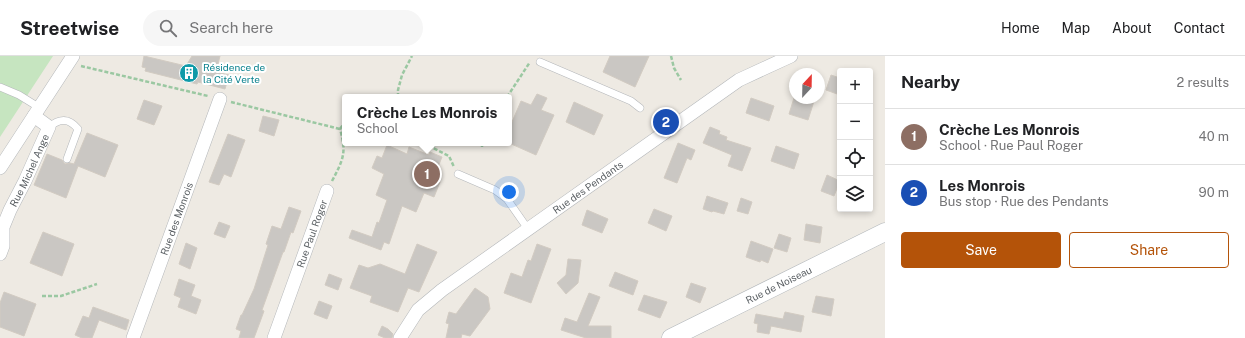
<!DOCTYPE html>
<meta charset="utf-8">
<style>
body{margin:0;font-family:"Public Sans",sans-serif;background:#f6f6f6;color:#202124}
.controls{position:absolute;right:12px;top:12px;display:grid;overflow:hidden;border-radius:4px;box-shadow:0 2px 6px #0003}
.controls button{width:36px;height:36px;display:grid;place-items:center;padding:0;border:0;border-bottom:1px solid #e0e0e0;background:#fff;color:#202124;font:20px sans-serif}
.compass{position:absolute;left:789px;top:12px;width:36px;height:36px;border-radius:50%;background:#fff;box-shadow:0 2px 6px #0003;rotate:22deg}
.you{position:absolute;left:509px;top:136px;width:14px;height:14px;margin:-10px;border:3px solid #fff;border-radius:50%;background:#1a73e8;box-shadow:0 0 0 6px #1a73e833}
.badge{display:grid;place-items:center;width:26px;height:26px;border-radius:50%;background:#b45309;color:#fff;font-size:13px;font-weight:700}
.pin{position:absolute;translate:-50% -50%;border:2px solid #fff;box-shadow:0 1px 4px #0006}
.popup{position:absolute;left:342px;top:38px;width:170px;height:52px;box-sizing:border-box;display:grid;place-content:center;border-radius:4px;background:#fff;filter:drop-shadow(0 1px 3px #0005);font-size:13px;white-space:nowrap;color:#757577}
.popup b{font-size:15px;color:#202124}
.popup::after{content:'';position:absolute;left:50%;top:100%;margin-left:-8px;border:8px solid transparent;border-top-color:#fff}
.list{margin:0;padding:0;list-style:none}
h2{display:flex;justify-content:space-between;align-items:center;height:52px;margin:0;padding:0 16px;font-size:17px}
h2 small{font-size:13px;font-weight:400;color:#757577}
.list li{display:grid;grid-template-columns:26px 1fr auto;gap:12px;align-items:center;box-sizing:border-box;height:56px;padding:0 16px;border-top:1px solid #e0e0e0}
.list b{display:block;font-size:15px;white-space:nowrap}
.list p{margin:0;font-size:13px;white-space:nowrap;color:#757577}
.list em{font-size:13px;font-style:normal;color:#757577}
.actions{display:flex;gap:8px;padding:12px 16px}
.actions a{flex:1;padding:9px 0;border:1px solid #b45309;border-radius:4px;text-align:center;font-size:14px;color:#b45309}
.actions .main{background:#b45309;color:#fff}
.icon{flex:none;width:22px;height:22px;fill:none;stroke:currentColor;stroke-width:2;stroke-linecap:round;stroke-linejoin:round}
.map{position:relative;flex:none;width:885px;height:282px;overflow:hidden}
header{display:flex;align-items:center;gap:24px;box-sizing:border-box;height:56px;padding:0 20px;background:#fff;border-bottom:1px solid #e0e0e0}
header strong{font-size:19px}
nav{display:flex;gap:22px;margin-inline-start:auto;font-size:14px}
.search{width:280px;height:36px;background:#f6f6f6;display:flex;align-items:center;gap:10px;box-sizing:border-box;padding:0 14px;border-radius:22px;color:#757577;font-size:15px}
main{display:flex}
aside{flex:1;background:#fff}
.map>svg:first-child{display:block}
</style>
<header>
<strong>Streetwise</strong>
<div class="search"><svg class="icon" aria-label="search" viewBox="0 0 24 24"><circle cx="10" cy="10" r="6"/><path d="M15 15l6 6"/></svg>Search here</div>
<nav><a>Home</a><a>Map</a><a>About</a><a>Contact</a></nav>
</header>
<main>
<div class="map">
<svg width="885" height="282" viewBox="0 0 885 282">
<rect width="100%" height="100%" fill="#eeeae3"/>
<polygon fill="#c6e5c0" points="0,0 53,0 0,81"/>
<g fill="#cac7c3" stroke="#d2cbc2">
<polygon points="144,0 186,10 192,0 220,0 216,16 229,19 225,33 198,26 197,28 145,15 146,12 142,11"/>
<polygon points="610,0 649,0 635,31 603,16"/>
<polygon points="831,19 840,22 840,39 826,34"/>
<polygon points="537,38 547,42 541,54 554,59 536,99 509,87 509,73 521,45 531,49"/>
<polygon points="751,42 774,50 769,65 746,57"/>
<polygon points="794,42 815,42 808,64 789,58"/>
<polygon points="144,44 162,50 154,69 137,63"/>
<polygon points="574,46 603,59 594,79 566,66"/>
<polygon points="263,60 279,64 274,80 259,75"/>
<polygon points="710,71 720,75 719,78 727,81 726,84 751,92 742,115 728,110 732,99 703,87"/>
<polygon points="87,77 118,89 105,121 78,110 66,142 34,129 47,98 62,104 65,108 70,107 74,108"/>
<polygon points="228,78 245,84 231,121 224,118 219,129 209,126"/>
<polygon points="678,87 695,94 691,104 687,102 677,127 664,122"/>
<polygon points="387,89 407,98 409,91 429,99 430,96 442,101 433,123 440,126 434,141 424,137 416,156 402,150 389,188 384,186 381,194 349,182 352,174 372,181 377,166 379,167 387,144 376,139 384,118 372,112 377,100 382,102"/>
<polygon points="776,90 799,98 794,113 771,105"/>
<polygon points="827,119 840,125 834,140 821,135"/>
<polygon points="707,140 728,147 724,158 713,155 712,156 703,153"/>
<polygon points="741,142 752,146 748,158 737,155"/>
<polygon points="289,151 301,155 293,177 291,176 284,196 283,196 262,254 264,255 260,266 254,282 239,282 241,275 236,273 241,259 242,259 254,233 268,189 266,188 272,170 281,173"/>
<polygon points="654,153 672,160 666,175 648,167"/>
<polygon points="587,154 608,163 602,177 582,169"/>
<polygon points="219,166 230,170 225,182 214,178"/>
<polygon points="806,168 822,171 820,187 804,184"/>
<polygon points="43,176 74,188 62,220 30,207"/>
<polygon points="779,178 791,182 787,196 774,192"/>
<polygon points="751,185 773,193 768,207 761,204 760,206 746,201"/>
<polygon points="186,187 197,192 190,213 179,208"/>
<polygon points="417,188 437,196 419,236 408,232 398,256 370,246 372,240 350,232 359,209 368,212 380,208 405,218"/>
<polygon points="537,188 551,193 531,247 504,237 511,217 522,221 528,204 531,205"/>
<polygon points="568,203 581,204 578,227 566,238 557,227 566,219"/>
<polygon points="615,216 638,225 633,239 609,230"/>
<polygon points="329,218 342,223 338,234 325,229"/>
<polygon points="179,223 195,229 191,240 201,244 196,258 178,251 181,242 174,239"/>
<polygon points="691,227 706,232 700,247 686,241"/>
<polygon points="475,232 488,241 490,253 470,280 462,278 461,282 446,282 449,268 446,267 449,256 456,258"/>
<polygon points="4,236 36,248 24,280 0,271 0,247"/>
<polygon points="589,237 600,241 588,270 611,270 611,282 586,282 561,274 565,262 577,266"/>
<polygon points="644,239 667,246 660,262 638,254"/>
<polygon points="816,240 834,243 831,260 812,256"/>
<polygon points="319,245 332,250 327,263 314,258"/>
<polygon points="93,251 129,264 126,274 99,264 92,282 82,282 75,279 83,260 89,262"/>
<polygon points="785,256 804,260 801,276 771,270 769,278 757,276 758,268 754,267 756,258 783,263"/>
<polygon points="382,270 388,273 393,278 392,282 385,282 378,279"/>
</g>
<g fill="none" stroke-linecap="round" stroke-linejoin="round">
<g stroke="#b4b7ba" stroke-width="8">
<g id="lane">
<polyline points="540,6 631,45 640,52"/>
<polyline points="0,31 19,39 40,52"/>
<path d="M49,71C60,62 69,62 78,73L67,103"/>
<polyline points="458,118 495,134 507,143 528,173"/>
</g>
</g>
<g stroke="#b4b7ba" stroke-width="14">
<g id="street">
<polyline points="0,112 73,0"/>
<path id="s1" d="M0,198L3,190V171L10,154L25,125L49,71L34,60"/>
<path id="s2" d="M133,282L220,43"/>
<path id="s3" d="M274,282L327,135"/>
<path id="s4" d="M400,282L418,254L442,234L739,24L791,0"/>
</g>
</g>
<g stroke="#b2b7bb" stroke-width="19">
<g id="secondary">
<path id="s5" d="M671,282L885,176"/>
</g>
</g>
<g stroke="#9bc8a2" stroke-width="2.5" stroke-dasharray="4 2" stroke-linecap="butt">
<polyline points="671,0 674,12 681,24"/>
<polyline points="81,10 208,40"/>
<polyline points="398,41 398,34 402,19 412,0"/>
<polyline points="507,41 530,6"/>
<polyline points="231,46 340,73"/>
<polyline points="340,73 345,66"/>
<polyline points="434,87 433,92 449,100 454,111"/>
<polyline points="482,87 482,91"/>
<path d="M332,125C343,104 347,97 340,73"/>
<polyline points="42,240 61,240 97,228"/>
</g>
<use href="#lane" stroke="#fff" stroke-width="7"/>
<use href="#street" stroke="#fff" stroke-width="13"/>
<use href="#secondary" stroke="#fff" stroke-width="18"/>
</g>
<defs>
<g id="building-disc" transform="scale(1)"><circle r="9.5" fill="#0f9aa8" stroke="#fff"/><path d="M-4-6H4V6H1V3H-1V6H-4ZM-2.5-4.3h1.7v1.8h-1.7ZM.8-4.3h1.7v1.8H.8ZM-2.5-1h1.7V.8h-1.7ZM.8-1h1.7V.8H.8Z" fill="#fff"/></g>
</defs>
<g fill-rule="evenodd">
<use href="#building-disc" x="189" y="17"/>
</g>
<g text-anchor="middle" stroke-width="4" stroke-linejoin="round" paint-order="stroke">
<g font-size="10" fill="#0d838f" stroke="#fff" text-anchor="start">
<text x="203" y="15">Résidence de<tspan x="203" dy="12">la Cité Verte</tspan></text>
</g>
<g font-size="10" fill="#5b6064" stroke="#fff">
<text dy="4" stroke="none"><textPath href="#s1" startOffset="90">Rue Michel Ange</textPath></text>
<text dy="4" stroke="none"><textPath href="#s4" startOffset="243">Rue des Pendants</textPath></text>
<text dy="4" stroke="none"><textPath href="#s2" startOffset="127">Rue des Monrois</textPath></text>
<text dy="4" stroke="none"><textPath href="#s3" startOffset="111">Rue Paul Roger</textPath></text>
<text dy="4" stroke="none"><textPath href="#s5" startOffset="120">Rue de Noiseau</textPath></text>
</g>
</g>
</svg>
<div class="controls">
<button>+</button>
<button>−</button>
<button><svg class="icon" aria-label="locate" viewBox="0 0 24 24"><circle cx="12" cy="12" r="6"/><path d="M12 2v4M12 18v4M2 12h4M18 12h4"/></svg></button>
<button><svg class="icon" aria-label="layers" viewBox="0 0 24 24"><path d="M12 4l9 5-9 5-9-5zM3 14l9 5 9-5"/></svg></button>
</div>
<svg class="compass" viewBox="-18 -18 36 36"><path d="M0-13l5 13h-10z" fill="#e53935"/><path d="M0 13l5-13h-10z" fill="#757577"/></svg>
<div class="you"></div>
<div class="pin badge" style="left:427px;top:118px;background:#8d6e63">1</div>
<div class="popup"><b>Crèche Les Monrois</b>School</div>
<div class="pin badge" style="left:666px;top:66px;background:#1a4fb4">2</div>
</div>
<aside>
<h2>Nearby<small>2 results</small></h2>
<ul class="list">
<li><span class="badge" style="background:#8d6e63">1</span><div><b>Crèche Les Monrois</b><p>School · Rue Paul Roger</p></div><em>40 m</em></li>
<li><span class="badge" style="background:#1a4fb4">2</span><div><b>Les Monrois</b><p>Bus stop · Rue des Pendants</p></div><em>90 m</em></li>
</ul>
<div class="actions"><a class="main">Save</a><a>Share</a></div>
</aside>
</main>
